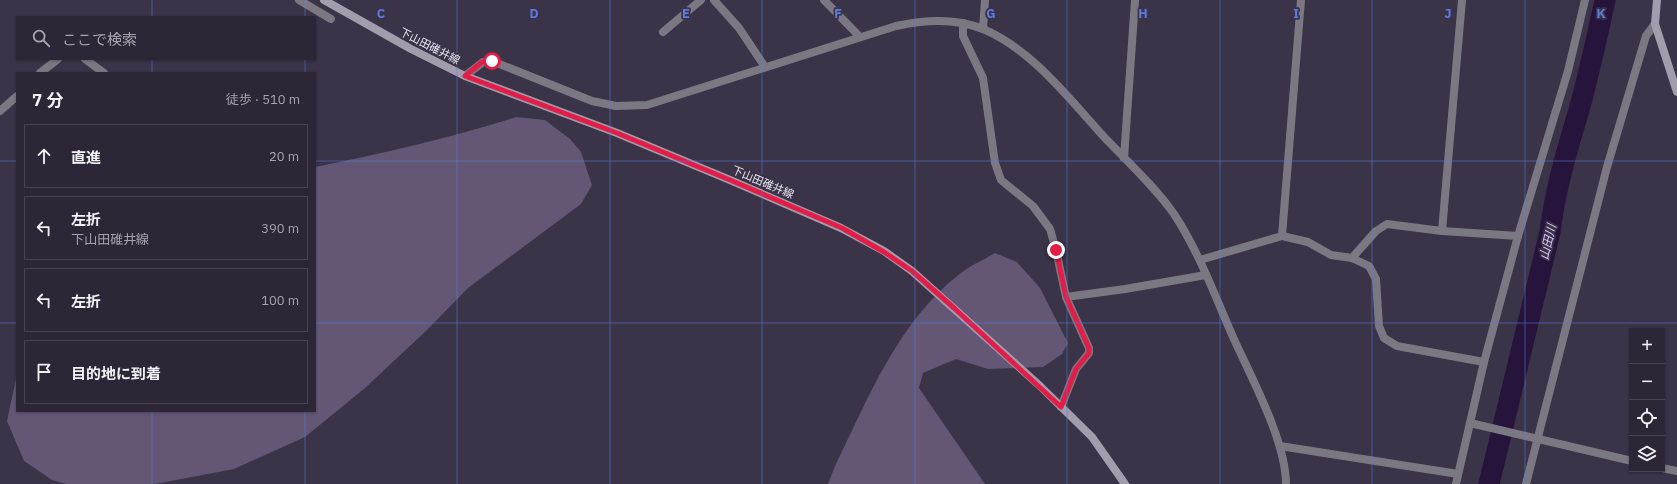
<!DOCTYPE html>
<html lang="ja">
<meta charset="utf-8">
<style>
body{margin:0;font-family:"IBM Plex Sans","Noto Sans JP",sans-serif;background:#342e3e;color:#f1f3f6}
.controls{position:absolute;right:12px;bottom:12px;display:grid;overflow:hidden;border-radius:0px;box-shadow:0 1px 3px #0004}
.controls button{width:36px;height:36px;display:grid;place-items:center;padding:0;border:0;border-bottom:1px solid #484351;background:#2c2636;color:#f1f3f6;font:20px sans-serif}
.stop{position:absolute;width:12px;height:12px;margin:-9px;border:3px solid #e11d48;border-radius:50%;background:#fff}
.stop.end{background:#e11d48;border-color:#fff;box-shadow:0 1px 4px #0008}
.list{margin:0;padding:0;list-style:none}
h2{display:flex;justify-content:space-between;align-items:center;height:52px;margin:0;padding:0 16px;font-size:17px}
h2 small{font-size:13px;font-weight:400;color:#a6a5ad}
.list li{display:grid;grid-template-columns:26px 1fr auto;gap:12px;align-items:center;box-sizing:border-box;height:64px;margin:0 8px 8px;padding:0 8px;border:1px solid #484351;border-radius:0px}
.list b{display:block;font-size:15px;white-space:nowrap}
.list p{margin:0;font-size:13px;white-space:nowrap;color:#a6a5ad}
.list em{font-size:13px;font-style:normal;color:#a6a5ad}
.icon{flex:none;width:22px;height:22px;fill:none;stroke:currentColor;stroke-width:2;stroke-linecap:round;stroke-linejoin:round}
.map{position:relative;flex:none;width:1677px;height:484px;overflow:hidden}
.search{position:absolute;background:#2c2636;box-shadow:0 1px 3px #0004;left:16px;top:16px;width:300px;height:44px;display:flex;align-items:center;gap:10px;box-sizing:border-box;padding:0 14px;border-radius:0px;color:#a6a5ad;font-size:15px}
.panel{position:absolute;background:#2c2636;box-shadow:0 1px 3px #0004;left:16px;top:72px;width:300px;height:340px;border-radius:0px}
.map>svg:first-child{display:block}
</style>
<div class="map">
<svg width="1677" height="484" viewBox="0 0 1677 484">
<rect width="100%" height="100%" fill="#3b3348"/>
<g fill="#635775">
<path d="M516,117L545,120L570,139L581,152L592,185L581,204L468,288L427,330L365,388L305,437L234,469L155,484H66L52,480L24,461L7,421L17,374V411H315V167C383,153 450,138 516,117Z"/>
<path d="M995,253L1017,262L1040,288L1068,343L1062,354L1043,367L988,369L956,359L923,373L919,388L985,484H828L835,466C869,397 898,321 961,273C971,265 984,260 995,253Z"/>
</g>
<g fill="none" stroke-linecap="round" stroke-linejoin="round">
<path stroke="#27143c" stroke-width="21" d="M1489,484L1550,232C1555,190 1567,150 1579,110C1589,74 1597,37 1605,0"/>
<g stroke="#7c7883" stroke-width="8">
<polyline points="299,0 331,19"/>
<polyline points="714,0 739,28 765,67"/>
<polyline points="824,0 860,37"/>
<polyline points="963,23 963,36 983,78 995,163 1001,180 1033,206 1050,229 1056,250 1066,297 1089,348 1089,353 1076,369 1061,407"/>
<polyline points="983,29 985,0"/>
<polyline points="663,32 701,0"/>
<polyline points="85,59 104,73"/>
<polyline points="40,73 58,59"/>
<path d="M465,76L483,62L492,61L592,101L616,106L647,105L896,26C923,20 956,18 983,29C1033,50 1070,100 1106,139C1129,163 1155,187 1174,214C1199,252 1215,296 1233,337C1251,377 1286,441 1286,484"/>
<polyline points="0,111 17,96"/>
<polyline points="1124,158 1135,0"/>
<polyline points="1442,231 1462,0"/>
<polyline points="1282,236 1301,0"/>
<polyline points="1352,258 1376,231 1387,224 1442,231 1518,236"/>
<polyline points="1200,260 1282,236 1308,242 1331,255 1352,258 1369,266 1376,279 1379,326 1384,338 1397,346 1484,362"/>
<polyline points="1066,297 1125,289 1206,275"/>
<polyline points="1470,423 1632,461"/>
<polyline points="1280,446 1458,474"/>
<polyline points="1662,468 1677,471"/>
<polyline points="1456,484 1484,362 1518,236 1568,71 1585,0"/>
<polyline points="1526,484 1607,167 1646,36 1655,24"/>
</g>
<g stroke="#a39cad" stroke-width="8">
<polyline points="324,0 411,49 465,76 617,133 730,180 841,228 884,251 912,271 1040,386 1092,437 1125,484"/>
<polyline points="1657,0 1655,24 1677,92"/>
</g>
</g>
<g fill="none" stroke-linecap="round" stroke-linejoin="round">
<polyline stroke="#e11d48" stroke-width="5" points="492,61 482,62 465,76 617,133 730,180 842,228 884,252 912,271 954,308 1061,407 1076,369 1089,353 1089,348 1066,297 1056,250"/>
</g>
<path fill="none" stroke="#5a7be0" stroke-width="1" stroke-opacity="0.55" d="M152,0V17M305,0V17M457,0V484M610,0V484M762,0V484M915,0V484M1067,0V484M1220,0V484M1372,0V484M1525,0V484M152,59V73M305,59V73M0,161H17M315,161H1677M0,323H17M315,323H1677M152,411V484M305,411V484"/>
<g text-anchor="middle" stroke-width="3.5" stroke-linejoin="round" paint-order="stroke">
<g font-size="11" fill="#eae5f3" stroke="#3b3348">
<text transform="translate(430 46) rotate(27)" y="4">下山田碓井線</text>
<text transform="translate(763 182) rotate(23)" y="4">下山田碓井線</text>
</g>
<g font-size="12" font-style="italic" fill="#d9c2fc" stroke="#3b3348">
<text transform="translate(1548 242) rotate(-77)" y="4">山田川</text>
</g>
</g>
<g font-size="13" text-anchor="middle" font-weight="bold" fill="#5a7be0" stroke="#3b3348" stroke-width="3.5" stroke-linejoin="round" paint-order="stroke">
<text x="381" y="18">C</text>
<text x="534" y="18">D</text>
<text x="686" y="18">E</text>
<text x="838" y="18">F</text>
<text x="991" y="18">G</text>
<text x="1143" y="18">H</text>
<text x="1296" y="18">I</text>
<text x="1448" y="18">J</text>
<text x="1601" y="18">K</text>
</g>
</svg>
<div class="controls">
<button>+</button>
<button>−</button>
<button><svg class="icon" aria-label="locate" viewBox="0 0 24 24"><circle cx="12" cy="12" r="6"/><path d="M12 2v4M12 18v4M2 12h4M18 12h4"/></svg></button>
<button><svg class="icon" aria-label="layers" viewBox="0 0 24 24"><path d="M12 4l9 5-9 5-9-5zM3 14l9 5 9-5"/></svg></button>
</div>
<div class="stop" style="left:492px;top:61px"></div>
<div class="stop end" style="left:1056px;top:250px"></div>
<div class="search"><svg class="icon" aria-label="search" viewBox="0 0 24 24"><circle cx="10" cy="10" r="6"/><path d="M15 15l6 6"/></svg>ここで検索</div>
<section class="panel">
<h2>7 分<small>徒歩 · 510 m</small></h2>
<ul class="list">
<li><svg class="icon" aria-label="ahead" viewBox="0 0 24 24"><path d="M12 20V5M6 11l6-6 6 6"/></svg><div><b>直進</b></div><em>20 m</em></li>
<li><svg class="icon" aria-label="left" viewBox="0 0 24 24"><path d="M17 20v-9H6M10 6l-5 5 5 5"/></svg><div><b>左折</b><p>下山田碓井線</p></div><em>390 m</em></li>
<li><svg class="icon" aria-label="left" viewBox="0 0 24 24"><path d="M17 20v-9H6M10 6l-5 5 5 5"/></svg><div><b>左折</b></div><em>100 m</em></li>
<li><svg class="icon" aria-label="arrive" viewBox="0 0 24 24"><path d="M6 21V4h12l-3 4 3 4H6"/></svg><div><b>目的地に到着</b></div></li>
</ul>
</section>
</div>
